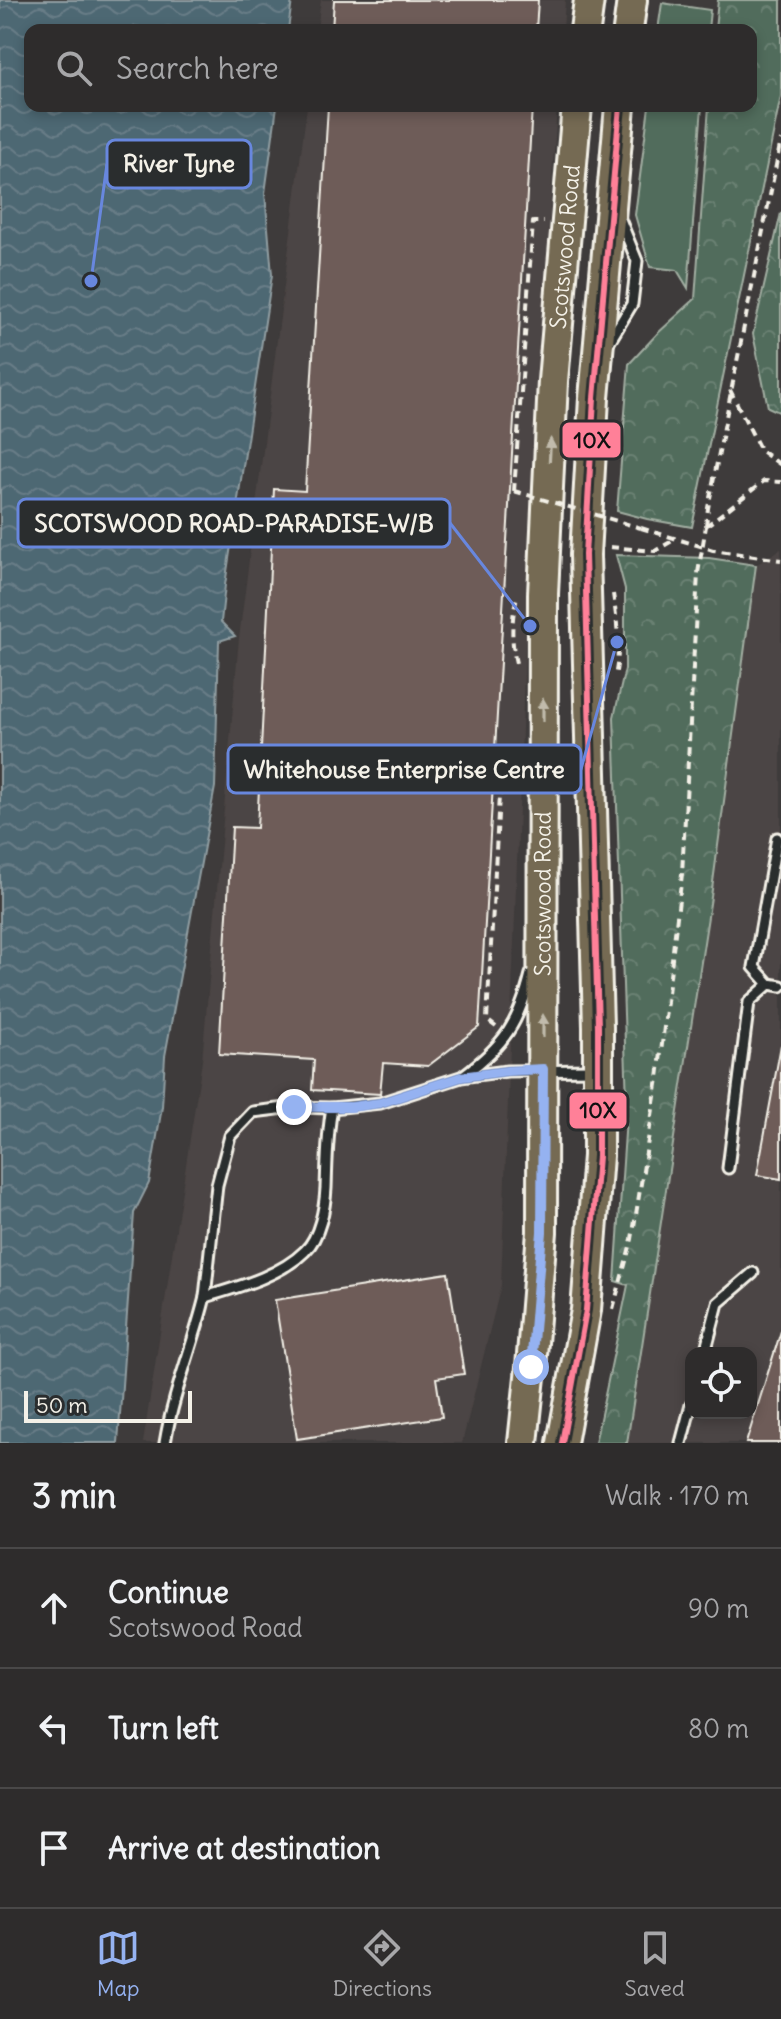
<!DOCTYPE html>
<meta charset="utf-8">
<style>
body{margin:0;font-family:Delius,sans-serif;background:#363434;color:#f1f3f6}
.controls{position:absolute;right:24px;bottom:24px;display:grid;overflow:hidden;border-radius:16px;box-shadow:0 4px 12px #0003}
.controls button{width:72px;height:72px;display:grid;place-items:center;padding:0;border:0;border-bottom:2px solid #494848;background:#2e2c2c;color:#f1f3f6;font:40px sans-serif}
.scale{position:absolute;left:24px;bottom:20px;width:168px;box-sizing:border-box;padding-left:8px;border:4px solid #f4f1e8;border-top:0;font-size:22px;line-height:28px;white-space:nowrap;color:#f4f1e8;-webkit-text-stroke:6px #2a2d2e;paint-order:stroke}
.stop{position:absolute;width:24px;height:24px;margin:-18px;border:6px solid #95b2f1;border-radius:50%;background:#fff}
.stop.end{background:#95b2f1;border-color:#fff;box-shadow:0 2px 8px #0008}
.list{margin:0;padding:0;list-style:none}
h2{display:flex;justify-content:space-between;align-items:center;height:104px;margin:0;padding:0 32px;font-size:34px}
h2 small{font-size:26px;font-weight:400;color:#a7a7a9}
.list li{display:grid;grid-template-columns:52px 1fr auto;gap:24px;align-items:center;box-sizing:border-box;height:120px;padding:0 32px;border-top:2px solid #494848}
.list b{display:block;font-size:30px;white-space:nowrap}
.list p{margin:0;font-size:26px;white-space:nowrap;color:#a7a7a9}
.list em{font-size:26px;font-style:normal;color:#a7a7a9}
.icon{flex:none;width:44px;height:44px;fill:none;stroke:currentColor;stroke-width:2;stroke-linecap:round;stroke-linejoin:round}
.map{position:relative;flex:none;width:781px;height:1443px;overflow:hidden}
.search{position:absolute;background:#2e2c2c;box-shadow:0 4px 12px #0003;left:24px;right:24px;top:24px;height:88px;display:flex;align-items:center;gap:20px;box-sizing:border-box;padding:0 28px;border-radius:16px;color:#a7a7a9;font-size:30px}
.sheet{height:464px;background:#2e2c2c}
nav{display:flex;justify-content:space-around;align-items:center;box-sizing:border-box;height:112px;border-top:2px solid #494848;background:#2e2c2c;font-size:22px;color:#a7a7a9}
nav a{display:grid;justify-items:center;gap:4px}
nav .on{color:#95b2f1}
.map>svg:first-child{display:block}
</style>
<div class="map">
<svg width="781" height="1443" viewBox="0 0 781 1443">
<defs>
<pattern id="forest-crowns" width="20" height="18" patternUnits="userSpaceOnUse" patternTransform="scale(2)"><rect width="20" height="18" fill="#516c5c"/><path d="M2 6a3 3 0 1 1 6 0M12 15a3 3 0 1 1 6 0" fill="none" stroke="#6b8173"/></pattern>
<pattern id="water-waves" width="16" height="10" patternUnits="userSpaceOnUse" patternTransform="scale(2)"><rect width="16" height="10" fill="#4e6773"/><path d="M0 5q4-4 8 0t8 0" fill="none" stroke="#687d87"/></pattern>
</defs>
<rect width="100%" height="100%" fill="#3e3b3b"/>
<filter id="ink" filterUnits="userSpaceOnUse"><feTurbulence type="fractalNoise" baseFrequency=".0125" numOctaves="2"/><feDisplacementMap in="SourceGraphic" scale="16" xChannelSelector="R" yChannelSelector="G"/><feConvolveMatrix kernelMatrix="1 2 1 2 8 2 1 2 1" color-interpolation-filters="sRGB"/></filter>
<g filter="url(#ink)">
<g fill="#4c4544" fill-rule="evenodd">
<polygon points="321,0 565,0 563,30 317,30"/>
<polygon points="307,106 557,106 530,517 501,1285 462,1443 143,1443 202,1061 239,638"/>
<path d="M781,549V1443H627L711,897L756,565ZM691,1353H751V1413H691Z"/>
</g>
<g fill="#516c5c" stroke="#a2aea2" stroke-width="2">
<polygon points="662,3 710,10 708,30 658,30"/>
<polygon points="649,106 702,106 688,288 677,270 650,267 635,215"/>
</g>
<g fill="url(#forest-crowns)" stroke="#a2aea2" stroke-width="2">
<polygon points="718,0 781,0 781,96 692,527 647,519 617,511 629,364 657,334 695,299 709,106 751,106 751,30 715,30"/>
<polygon points="781,213 781,413 768,407 753,334"/>
<polygon points="616,555 709,558 756,565 711,897 627,1443 595,1443 628,1285 615,1281 627,1103 614,717 625,669 625,589"/>
</g>
<polygon fill="url(#water-waves)" stroke="#909ea2" stroke-width="2" points="0,0 292,0 288,30 30,30 30,106 277,106 265,193 272,275 225,585 221,622 235,636 219,641 215,787 165,1056 162,1107 149,1183 134,1213 118,1443 0,1443"/>
<g fill="#6e5b58" stroke="#f4f1e8" stroke-width="2">
<polygon points="334,0 538,0 536,30 332,30"/>
<polygon points="328,106 532,106 479,1027 428,1066 383,1063 380,1094 312,1090 314,1060 219,1054 232,827 257,828 274,489 305,491"/>
<polygon points="781,1045 781,1179 757,1175"/>
<polygon points="448,1273 464,1374 436,1378 442,1417 297,1439 275,1300"/>
<polygon points="781,1331 781,1443 746,1443"/>
</g>
<g fill="none" stroke-linecap="round" stroke-linejoin="round">
<g stroke="#f4f1e8" stroke-width="15">
<g id="service">
<polyline points="608,344 632,304 637,261 619,217"/>
<polyline points="777,838 754,967 769,984 781,986"/>
<path d="M464,1075C504,1045 519,1023 531,974"/>
<polyline points="728,1168 749,1002 769,984"/>
<polyline points="205,1297 217,1185 230,1136 253,1112 294,1107 332,1108"/>
<polyline points="705,1353 718,1303 753,1273"/>
<path d="M165,1443C173,1393 193,1346 205,1297C238,1287 280,1276 305,1251C320,1237 325,1207 326,1188C327,1161 327,1134 332,1108L380,1103L461,1077L507,1071L595,1070"/>
<polyline points="681,1443 691,1405"/>
</g>
</g>
<g stroke="#f4f1e8" stroke-width="34">
<g id="primary">
<polyline points="585,30 589,0"/>
<polyline points="628,30 632,0"/>
<path id="s1" d="M523,1443L531,1367L542,1232L543,594L553,381L577,106"/>
<polyline points="562,1443 586,1310 598,1156 598,1027 585,555 594,398 620,106"/>
</g>
</g>
<g stroke="#f4f1e8" stroke-width="4" stroke-dasharray="8 6" stroke-linecap="butt">
<polyline points="730,390 761,451 781,465"/>
<polyline points="514,491 533,222 544,222"/>
<polyline points="706,526 708,508 781,140"/>
<polyline points="706,526 764,481 781,482"/>
<polyline points="641,528 713,550 781,560"/>
<polyline points="610,547 655,551 674,540"/>
<path d="M613,594C617,620 621,650 615,676"/>
<path d="M516,663C511,642 511,618 517,597"/>
<polyline points="496,1027 487,1020 499,795 517,781"/>
<polyline points="613,1309 632,1239 658,1078 682,874 698,573"/>
</g>
<use href="#service" stroke="#2a2d2e" stroke-width="9"/>
<use href="#primary" stroke="#746b52" stroke-width="28"/>
<g stroke="#f4f1e8" stroke-width="4" stroke-dasharray="8 6" stroke-linecap="butt">
<polyline points="514,491 641,528"/>
<polyline points="698,573 706,526"/>
</g>
<g stroke="#2a2d2e" stroke-width="12">
<polyline id="bus-1" points="562,1443 586,1310 598,1156 598,1027 585,555 594,398 620,106"/>
</g>
<use href="#bus-1" stroke="#ff8098" stroke-width="6"/>
</g>
<defs><path id="oneway-solid" d="M-6-.8H1V-3.2L6.5 0L1 3.2V.8H-6Z" transform="scale(2)"/></defs>
<g fill="#c1bbac">
<use href="#oneway-solid" transform="translate(550 450) rotate(-87)"/>
<use href="#oneway-solid" transform="translate(543 710) rotate(-90)"/>
<use href="#oneway-solid" transform="translate(543 1026) rotate(-90)"/>
</g>
</g>
<g fill="none" stroke-linecap="round" stroke-linejoin="round" filter="url(#ink)">
<polyline stroke="#95b2f1" stroke-width="10" points="294,1107 351,1107 380,1103 461,1077 507,1071 543,1069 542,1232 531,1367"/>
</g>
<g text-anchor="middle" stroke-width="6" stroke-linejoin="round" paint-order="stroke">
<g font-size="22" fill="#f4f1e8" stroke="#2a2d2e">
<text dy="8" stroke="none"><textPath href="#s1" startOffset="1198">Scotswood Road</textPath></text>
<text dy="8" stroke="none"><textPath href="#s1" startOffset="550">Scotswood Road</textPath></text>
</g>
</g>
<path fill="none" stroke="#6887de" stroke-width="3" d="M91 281L107 164M530 626L450 523M617 642L581 769"/>
<g fill="#6887de" stroke="#2a2d2e" stroke-width="3">
<circle cx="91" cy="281" r="8"/>
<circle cx="530" cy="626" r="8"/>
<circle cx="617" cy="642" r="8"/>
</g>
<g fill="#2a2d2e" stroke="#6887de" stroke-width="3">
<rect x="107" y="140" width="144" height="48" rx="8"/>
<rect x="18" y="499" width="432" height="48" rx="8"/>
<rect x="228" y="745" width="353" height="48" rx="8"/>
</g>
<g font-size="24" text-anchor="middle" font-weight="bold" fill="#f4f1e8">
<text x="179" y="172">River Tyne</text>
<text x="234" y="532">SCOTSWOOD ROAD-PARADISE-W/B</text>
<text x="404" y="778">Whitehouse Enterprise Centre</text>
</g>
<g stroke="#2a2d2e" stroke-width="3">
<rect x="561" y="421" width="61" height="38" rx="8" fill="#ff8098"/>
<rect x="568" y="1091" width="60" height="39" rx="8" fill="#ff8098"/>
</g>
<g font-size="22" text-anchor="middle" font-weight="bold" fill="#111">
<text x="592" y="448">10X</text>
<text x="598" y="1118">10X</text>
</g>
</svg>
<div class="controls">
<button><svg class="icon" aria-label="locate" viewBox="0 0 24 24"><circle cx="12" cy="12" r="6"/><path d="M12 2v4M12 18v4M2 12h4M18 12h4"/></svg></button>
</div>
<div class="scale">50 m</div>
<div class="stop" style="left:531px;top:1367px"></div>
<div class="stop end" style="left:294px;top:1107px"></div>
<div class="search"><svg class="icon" aria-label="search" viewBox="0 0 24 24"><circle cx="10" cy="10" r="6"/><path d="M15 15l6 6"/></svg>Search here</div>
</div>
<section class="sheet">
<h2>3 min<small>Walk · 170 m</small></h2>
<ul class="list">
<li><svg class="icon" aria-label="ahead" viewBox="0 0 24 24"><path d="M12 20V5M6 11l6-6 6 6"/></svg><div><b>Continue</b><p>Scotswood Road</p></div><em>90 m</em></li>
<li><svg class="icon" aria-label="left" viewBox="0 0 24 24"><path d="M17 20v-9H6M10 6l-5 5 5 5"/></svg><div><b>Turn left</b></div><em>80 m</em></li>
<li><svg class="icon" aria-label="arrive" viewBox="0 0 24 24"><path d="M6 21V4h12l-3 4 3 4H6"/></svg><div><b>Arrive at destination</b></div></li>
</ul>
</section>
<nav>
<a class="on"><svg class="icon" aria-label="map" viewBox="0 0 24 24"><path d="M3 6l6-2 6 2 6-2v14l-6 2-6-2-6 2zM9 4v14M15 6v14"/></svg>Map</a>
<a><svg class="icon" aria-label="directions" viewBox="0 0 24 24"><path d="M12 3l9 9-9 9-9-9zM9 14v-3h6M13 9l2 2-2 2"/></svg>Directions</a>
<a><svg class="icon" aria-label="saved" viewBox="0 0 24 24"><path d="M7 4h10v16l-5-4-5 4z"/></svg>Saved</a>
</nav>
